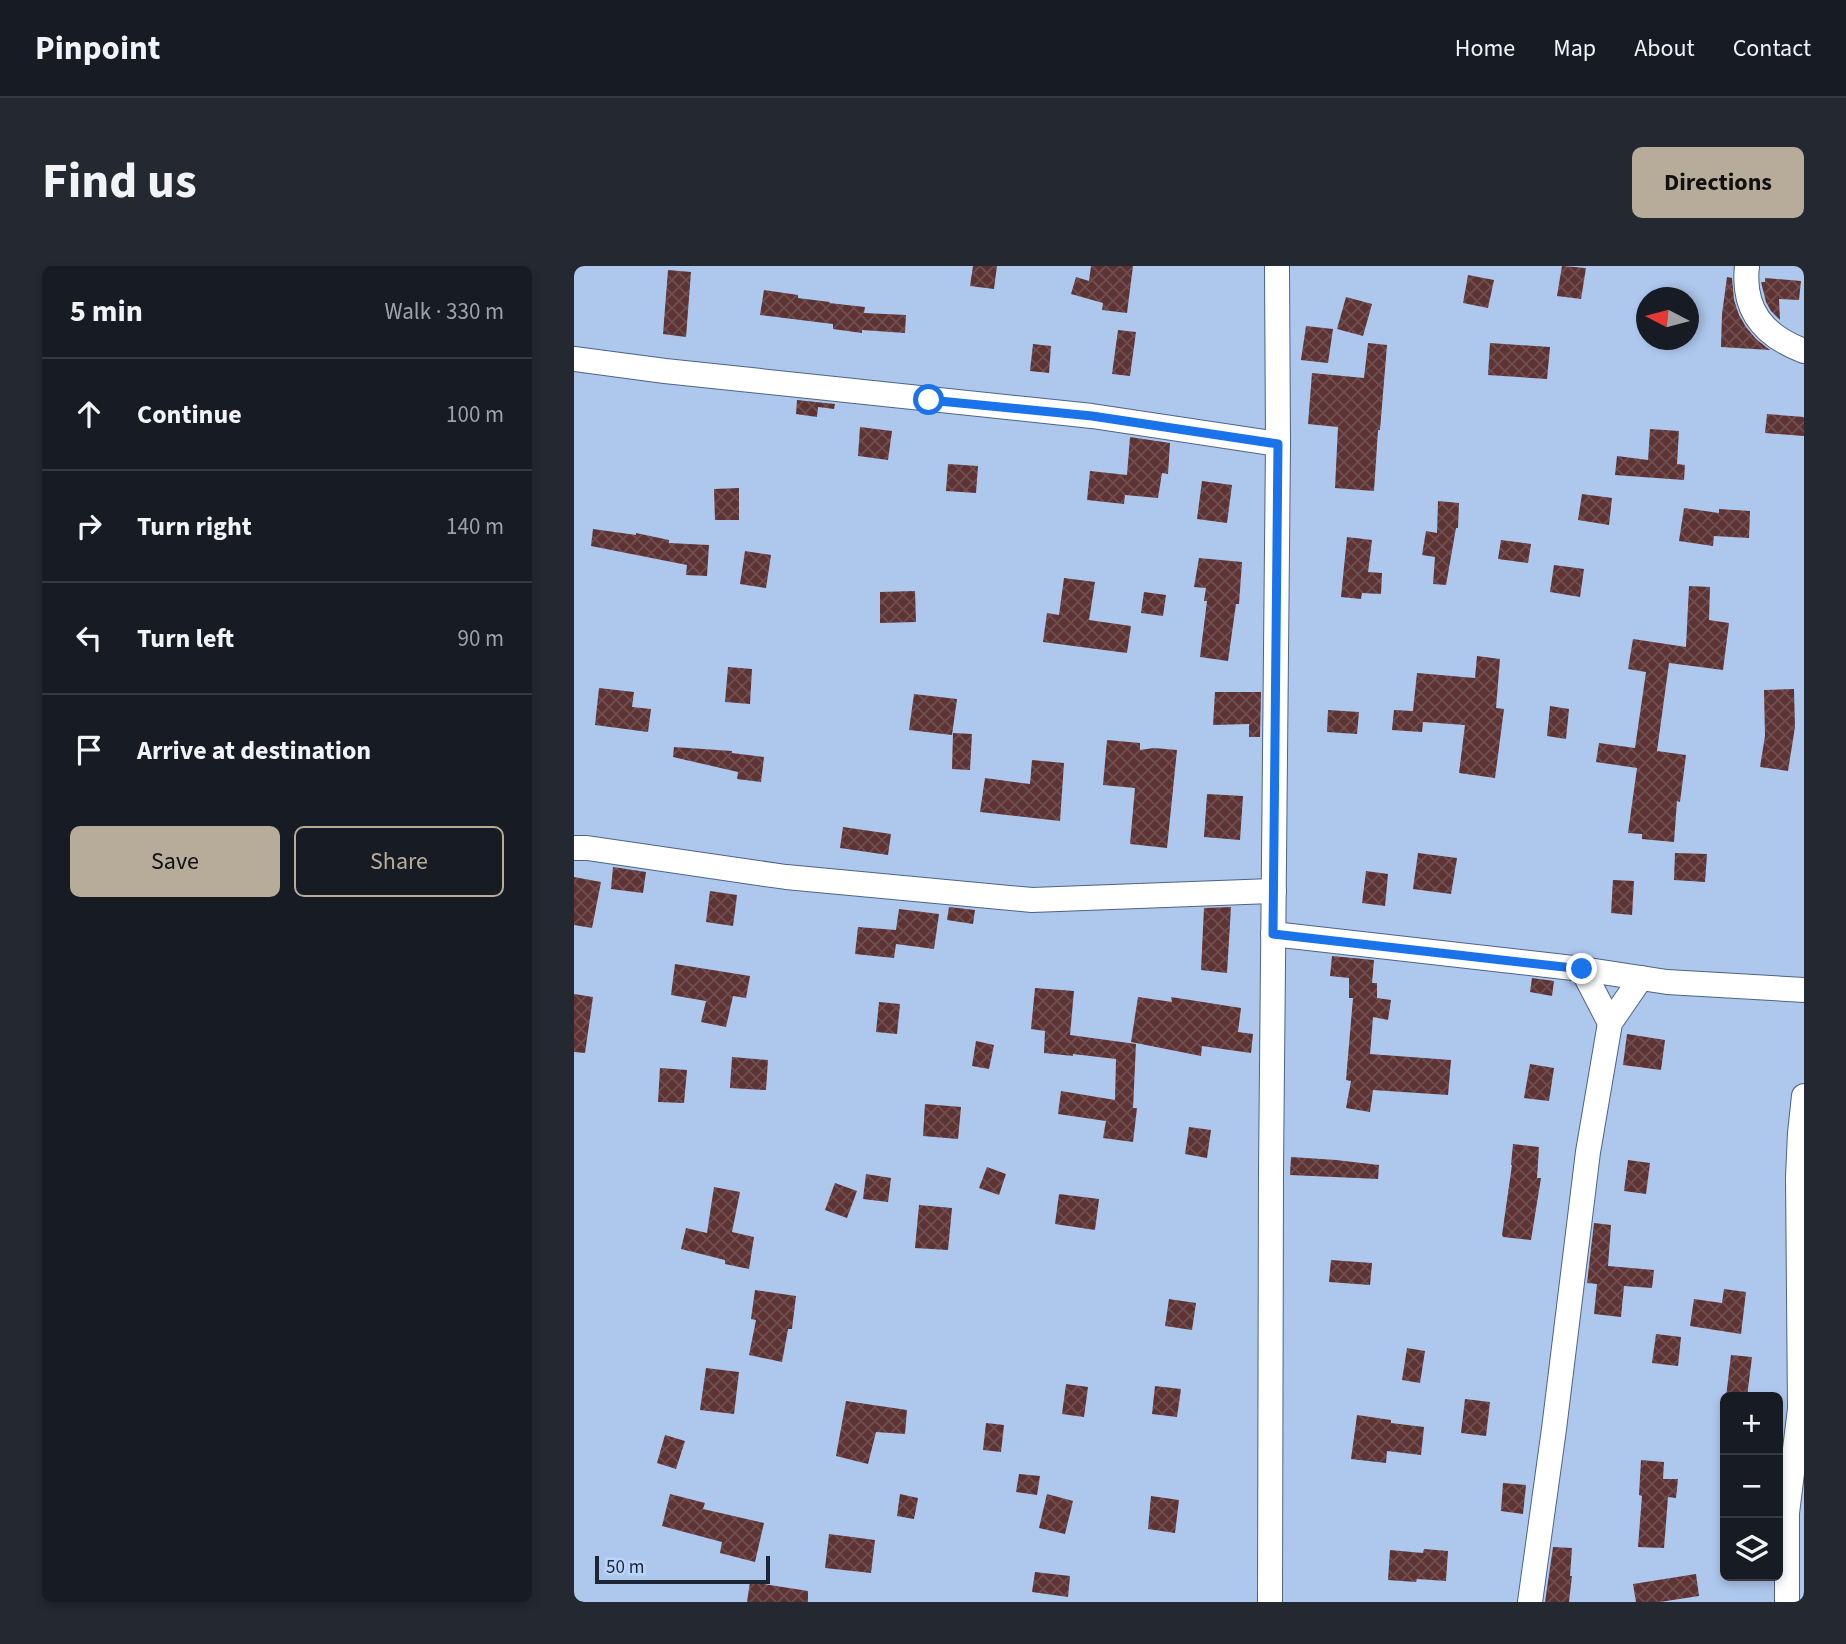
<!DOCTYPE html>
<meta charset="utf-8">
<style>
body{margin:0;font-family:"Source Sans 3",sans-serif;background:#242831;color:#f1f3f6}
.controls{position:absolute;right:21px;bottom:21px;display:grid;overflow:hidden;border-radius:10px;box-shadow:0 4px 10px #0003}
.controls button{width:63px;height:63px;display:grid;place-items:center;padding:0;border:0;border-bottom:2px solid #363941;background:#171b24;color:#f1f3f6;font:35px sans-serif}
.compass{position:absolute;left:1062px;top:21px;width:63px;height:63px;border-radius:50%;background:#171b24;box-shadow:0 4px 10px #0003;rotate:276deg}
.scale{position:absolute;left:21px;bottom:18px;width:175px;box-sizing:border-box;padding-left:7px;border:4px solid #1d2635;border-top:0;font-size:19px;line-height:24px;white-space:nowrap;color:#1d2635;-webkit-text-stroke:5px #bad4fb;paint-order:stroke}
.stop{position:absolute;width:21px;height:21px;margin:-16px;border:5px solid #1a73e8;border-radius:50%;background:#fff}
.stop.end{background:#1a73e8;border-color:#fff;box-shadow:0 2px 7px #0008}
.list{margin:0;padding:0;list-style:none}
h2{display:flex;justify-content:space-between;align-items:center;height:91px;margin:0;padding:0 28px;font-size:30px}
h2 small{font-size:23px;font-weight:400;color:#9ea1a6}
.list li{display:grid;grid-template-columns:46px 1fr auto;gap:21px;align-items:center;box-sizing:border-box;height:112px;padding:0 28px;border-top:2px solid #363941}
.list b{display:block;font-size:26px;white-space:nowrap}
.list em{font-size:23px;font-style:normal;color:#9ea1a6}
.actions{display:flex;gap:14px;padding:21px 28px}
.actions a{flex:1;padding:16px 0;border:2px solid #b7ac99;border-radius:10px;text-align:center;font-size:24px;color:#b7ac99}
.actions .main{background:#b7ac99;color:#111}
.icon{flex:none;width:38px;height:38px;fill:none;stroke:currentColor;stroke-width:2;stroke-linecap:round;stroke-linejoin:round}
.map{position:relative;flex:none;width:1230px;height:1336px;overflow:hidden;border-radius:10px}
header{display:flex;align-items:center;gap:42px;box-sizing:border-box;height:98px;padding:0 35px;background:#171b24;border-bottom:2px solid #363941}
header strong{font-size:33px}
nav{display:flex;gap:38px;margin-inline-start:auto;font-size:24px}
.intro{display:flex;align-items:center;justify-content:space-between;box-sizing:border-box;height:168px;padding:0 42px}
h1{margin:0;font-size:49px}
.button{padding:18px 32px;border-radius:10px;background:#b7ac99;color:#111;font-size:24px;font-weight:700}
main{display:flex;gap:42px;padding:0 42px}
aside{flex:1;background:#171b24;border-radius:10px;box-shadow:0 4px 10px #0003}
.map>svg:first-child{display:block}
</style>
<header>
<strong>Pinpoint</strong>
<nav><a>Home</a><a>Map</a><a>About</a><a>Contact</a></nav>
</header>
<div class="intro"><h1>Find us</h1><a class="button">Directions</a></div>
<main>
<aside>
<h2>5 min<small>Walk · 330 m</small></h2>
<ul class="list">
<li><svg class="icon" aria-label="ahead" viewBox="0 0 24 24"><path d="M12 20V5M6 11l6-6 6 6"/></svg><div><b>Continue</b></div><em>100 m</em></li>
<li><svg class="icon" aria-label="right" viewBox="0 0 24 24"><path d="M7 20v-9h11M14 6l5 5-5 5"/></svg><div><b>Turn right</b></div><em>140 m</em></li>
<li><svg class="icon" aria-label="left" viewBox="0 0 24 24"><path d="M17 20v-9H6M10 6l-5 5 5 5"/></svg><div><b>Turn left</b></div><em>90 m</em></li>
<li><svg class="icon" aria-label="arrive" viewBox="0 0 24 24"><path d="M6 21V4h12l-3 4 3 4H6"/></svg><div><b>Arrive at destination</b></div></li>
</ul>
<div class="actions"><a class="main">Save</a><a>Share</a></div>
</aside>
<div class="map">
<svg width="1230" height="1336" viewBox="0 0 1230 1336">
<defs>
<pattern id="building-cross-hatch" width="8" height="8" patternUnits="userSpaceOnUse" patternTransform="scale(1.75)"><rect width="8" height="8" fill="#5d3334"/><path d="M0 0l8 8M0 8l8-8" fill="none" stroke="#704f50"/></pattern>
</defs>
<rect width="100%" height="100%" fill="#aec7ed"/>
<g fill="url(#building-cross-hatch)">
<polygon points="399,0 423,0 420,23 396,20"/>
<polygon points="517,0 559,0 553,47 528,44 529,37 497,28 502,11 515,15"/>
<polygon points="988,0 1012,2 1007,33 983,30"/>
<polygon points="94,4 117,6 112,71 89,68"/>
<polygon points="894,9 920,14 914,42 889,37"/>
<polygon points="1153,11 1158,12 1160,34 1165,49 1172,61 1182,73 1196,84 1147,81 1148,48"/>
<polygon points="1191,12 1227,15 1225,34 1205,33 1206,54 1197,45 1192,36 1187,16 1191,16"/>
<polygon points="190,24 224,29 224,32 256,36 255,37 291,41 290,47 332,49 331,67 288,64 288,67 259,63 259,58 186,49"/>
<polygon points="772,31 798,38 789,70 763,63"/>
<polygon points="732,60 759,63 754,97 727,94"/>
<polygon points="544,64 562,66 556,110 538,108"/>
<polygon points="794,77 813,79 806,164 804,164 800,225 761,222 764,161 734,158 738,107 790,112"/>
<polygon points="916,77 976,81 973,113 914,109"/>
<polygon points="459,78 477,80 475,107 456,105"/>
<polygon points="223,134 261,138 260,143 244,141 243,151 222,148"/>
<polygon points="1193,148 1230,151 1230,170 1191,167"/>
<polygon points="286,161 318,165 314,194 284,190"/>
<polygon points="1076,163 1105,165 1103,198 1111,199 1110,214 1041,209 1043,190 1074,194"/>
<polygon points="556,171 596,177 594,208 588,207 584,232 551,229 550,238 513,234 516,205 553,209"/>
<polygon points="374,198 404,200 402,227 372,225"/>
<polygon points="628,215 658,219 653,257 623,253"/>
<polygon points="165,222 165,254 141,254 140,223"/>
<polygon points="1008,228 1038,232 1035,259 1004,254"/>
<polygon points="864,235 885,237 884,262 882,262 872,319 859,318 861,291 848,289 852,265 863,267"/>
<polygon points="1110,242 1145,247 1145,243 1176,245 1175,272 1140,270 1139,280 1105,275"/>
<polygon points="19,263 62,269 62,267 95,274 95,277 135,279 133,310 112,309 113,299 17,280"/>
<polygon points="773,271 798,274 794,306 808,307 807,328 788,327 787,333 767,331"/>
<polygon points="927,274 957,278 954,297 924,293"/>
<polygon points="171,285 197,289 192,322 166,318"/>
<polygon points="625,292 668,296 665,338 662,338 654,395 626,391 633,335 630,335 632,322 620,321"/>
<polygon points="980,299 1010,303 1006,331 976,326"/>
<polygon points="490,312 521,316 515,354 557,360 553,387 469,376 473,347 485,349"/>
<polygon points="1115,320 1136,321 1135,354 1155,357 1149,404 1095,397 1083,485 1112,489 1106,536 1103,535 1100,576 1068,573 1068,568 1054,567 1063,502 1022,496 1025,477 1061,482 1072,406 1054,403 1059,373 1112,381"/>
<polygon points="341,325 342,356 306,357 306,326"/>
<polygon points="570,326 592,329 589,350 567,347"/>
<polygon points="903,390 926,393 922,442 930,443 921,512 885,507 891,459 849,456 848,466 818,464 820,444 839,445 843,407 901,412"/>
<polygon points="154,401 178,403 176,438 151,436"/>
<polygon points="25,422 60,426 58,441 77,443 74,466 21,459"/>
<polygon points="1220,423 1221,461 1214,505 1186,501 1191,470 1190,424"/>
<polygon points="641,426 687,426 686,471 675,471 675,458 639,459"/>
<polygon points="340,428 383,433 378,469 335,464"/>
<polygon points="976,440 995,443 992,473 973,470"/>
<polygon points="754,444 785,446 783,468 753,466"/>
<polygon points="379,467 398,468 396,504 378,503"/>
<polygon points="533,474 566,477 566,484 580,482 603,484 593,582 556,578 561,522 529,519"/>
<polygon points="100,481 158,485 158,487 190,491 187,516 163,513 164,506 99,491"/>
<polygon points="458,494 490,497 486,555 406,546 411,512 456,518"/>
<polygon points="633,528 669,530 666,574 630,571"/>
<polygon points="269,561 317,568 314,589 266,582"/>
<polygon points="844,587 883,592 877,628 839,623"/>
<polygon points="1101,587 1133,588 1131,616 1100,614"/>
<polygon points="39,601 72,606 69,627 37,623"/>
<polygon points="792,605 814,608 811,640 788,637"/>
<polygon points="0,611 27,616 18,662 0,659"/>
<polygon points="1039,614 1060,615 1058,649 1037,647"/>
<polygon points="136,625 163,629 159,660 132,656"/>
<polygon points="375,641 401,644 399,658 373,654"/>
<polygon points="657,641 653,707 627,704 630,642"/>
<polygon points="325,643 365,648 360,683 322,678 320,692 281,688 284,661 322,664"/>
<polygon points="758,690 800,694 798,717 803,717 803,732 817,734 814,754 799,751 796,788 877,794 874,829 799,824 796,846 772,842 777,815 772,814 779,732 775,732 775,712 756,710"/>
<polygon points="101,698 176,710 172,732 159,730 152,761 127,756 132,735 97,729"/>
<polygon points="958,712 980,715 978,730 956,726"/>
<polygon points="461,722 500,725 496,769 562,778 559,842 563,842 559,876 529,872 532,855 484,848 487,825 541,834 542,793 499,788 499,790 470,787 471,765 457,763"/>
<polygon points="0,728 19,731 11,787 0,786"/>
<polygon points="564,731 598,736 597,731 667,742 664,766 679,768 677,787 628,780 627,790 557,776"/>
<polygon points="305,736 326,738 323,768 302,766"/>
<polygon points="1053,768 1091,774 1087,804 1049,799"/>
<polygon points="402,775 420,779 415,803 398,800"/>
<polygon points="158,791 194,794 192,824 156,822"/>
<polygon points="956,798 980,802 975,835 950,832"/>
<polygon points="86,802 113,804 110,837 84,836"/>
<polygon points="351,838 387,841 384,873 349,870"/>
<polygon points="615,861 637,864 633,892 611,888"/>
<polygon points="939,878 965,881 963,912 967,912 957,974 929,971 928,969 938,899 937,899"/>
<polygon points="717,891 762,894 805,899 804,913 716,909"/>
<polygon points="1054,894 1076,897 1072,928 1050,925"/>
<polygon points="413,901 432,908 425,929 405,922"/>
<polygon points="292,908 317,912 314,936 289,933"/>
<polygon points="261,917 283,925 273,952 251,944"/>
<polygon points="140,921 166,926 158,966 180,971 175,1003 151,998 151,994 107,983 112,962 133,967"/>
<polygon points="485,928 525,933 521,964 481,958"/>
<polygon points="345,939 378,942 374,984 341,982"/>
<polygon points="1020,957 1037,959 1034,1000 1080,1004 1078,1022 1050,1020 1047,1051 1020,1048 1023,1018 1013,1017"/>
<polygon points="757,994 798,997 796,1019 755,1016"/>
<polygon points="1150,1023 1172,1026 1167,1068 1116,1060 1120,1033 1148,1037"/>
<polygon points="181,1024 222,1030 218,1063 214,1063 208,1096 175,1089 182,1054 177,1053"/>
<polygon points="595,1033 622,1037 618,1064 591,1060"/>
<polygon points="1082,1068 1107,1071 1104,1100 1078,1097"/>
<polygon points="833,1082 851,1085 846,1117 828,1114"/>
<polygon points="1157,1089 1178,1091 1173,1131 1152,1131"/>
<polygon points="132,1102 165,1106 160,1148 126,1144"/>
<polygon points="492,1118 514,1121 510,1151 488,1148"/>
<polygon points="581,1120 607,1123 603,1151 578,1148"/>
<polygon points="891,1133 916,1136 912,1170 887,1167"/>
<polygon points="272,1135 333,1144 331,1168 302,1166 294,1198 262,1190"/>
<polygon points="783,1149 817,1154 817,1157 850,1161 847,1189 813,1185 812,1197 777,1193"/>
<polygon points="412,1157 430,1159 427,1186 409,1184"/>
<polygon points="91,1169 111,1175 102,1203 83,1197"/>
<polygon points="1067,1194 1090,1196 1089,1213 1104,1213 1102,1232 1094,1231 1090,1282 1064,1281 1068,1230 1065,1229"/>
<polygon points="445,1208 466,1210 463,1229 442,1226"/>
<polygon points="929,1217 952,1219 949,1248 927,1245"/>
<polygon points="96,1228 131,1237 129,1243 190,1257 181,1296 146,1287 148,1276 88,1260"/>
<polygon points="326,1228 344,1232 340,1253 323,1250"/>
<polygon points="473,1228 499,1235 491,1268 465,1262"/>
<polygon points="577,1230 605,1234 601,1267 574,1263"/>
<polygon points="255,1268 301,1274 297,1307 251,1302"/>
<polygon points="979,1281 998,1282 996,1310 998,1310 995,1336 971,1336"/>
<polygon points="850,1283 874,1285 872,1315 843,1313 842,1316 814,1314 816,1284 849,1287"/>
<polygon points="461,1306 496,1310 494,1331 458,1326"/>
<polygon points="1122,1308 1125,1330 1086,1336 1062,1336 1059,1318"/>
<polygon points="176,1316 234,1325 234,1336 173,1336"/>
</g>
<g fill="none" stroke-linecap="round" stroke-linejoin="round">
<g stroke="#4d6385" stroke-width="26">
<g id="street">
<path d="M1173,0C1168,44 1190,70 1230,85"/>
<polyline points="0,93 91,105 518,150 704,178"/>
<polyline points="0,582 13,582 212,611 458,634 700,625"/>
<polyline points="699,668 1008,703 1093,716 1230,724"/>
<polyline points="1008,703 1036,757"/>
<polyline points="696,1336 697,904 704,178 703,0"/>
<polyline points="956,1336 980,1163 1014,886 1036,757 1067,712"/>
<polyline points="1213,1336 1213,1247 1226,1143 1224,911 1226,867 1230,830"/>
</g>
</g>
<use href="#street" stroke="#fff" stroke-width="24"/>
</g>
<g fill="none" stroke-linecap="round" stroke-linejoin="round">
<polyline stroke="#1a73e8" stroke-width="9" points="355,134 518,150 704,178 699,668 1008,703"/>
</g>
</svg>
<div class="controls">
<button>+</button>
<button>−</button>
<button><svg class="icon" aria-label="layers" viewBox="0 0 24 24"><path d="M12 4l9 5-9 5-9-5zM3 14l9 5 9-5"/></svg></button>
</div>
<svg class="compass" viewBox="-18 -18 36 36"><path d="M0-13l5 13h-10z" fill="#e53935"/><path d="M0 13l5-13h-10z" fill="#9ea1a6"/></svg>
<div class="scale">50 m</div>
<div class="stop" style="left:355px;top:134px"></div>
<div class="stop end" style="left:1008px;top:703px"></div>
</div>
</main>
